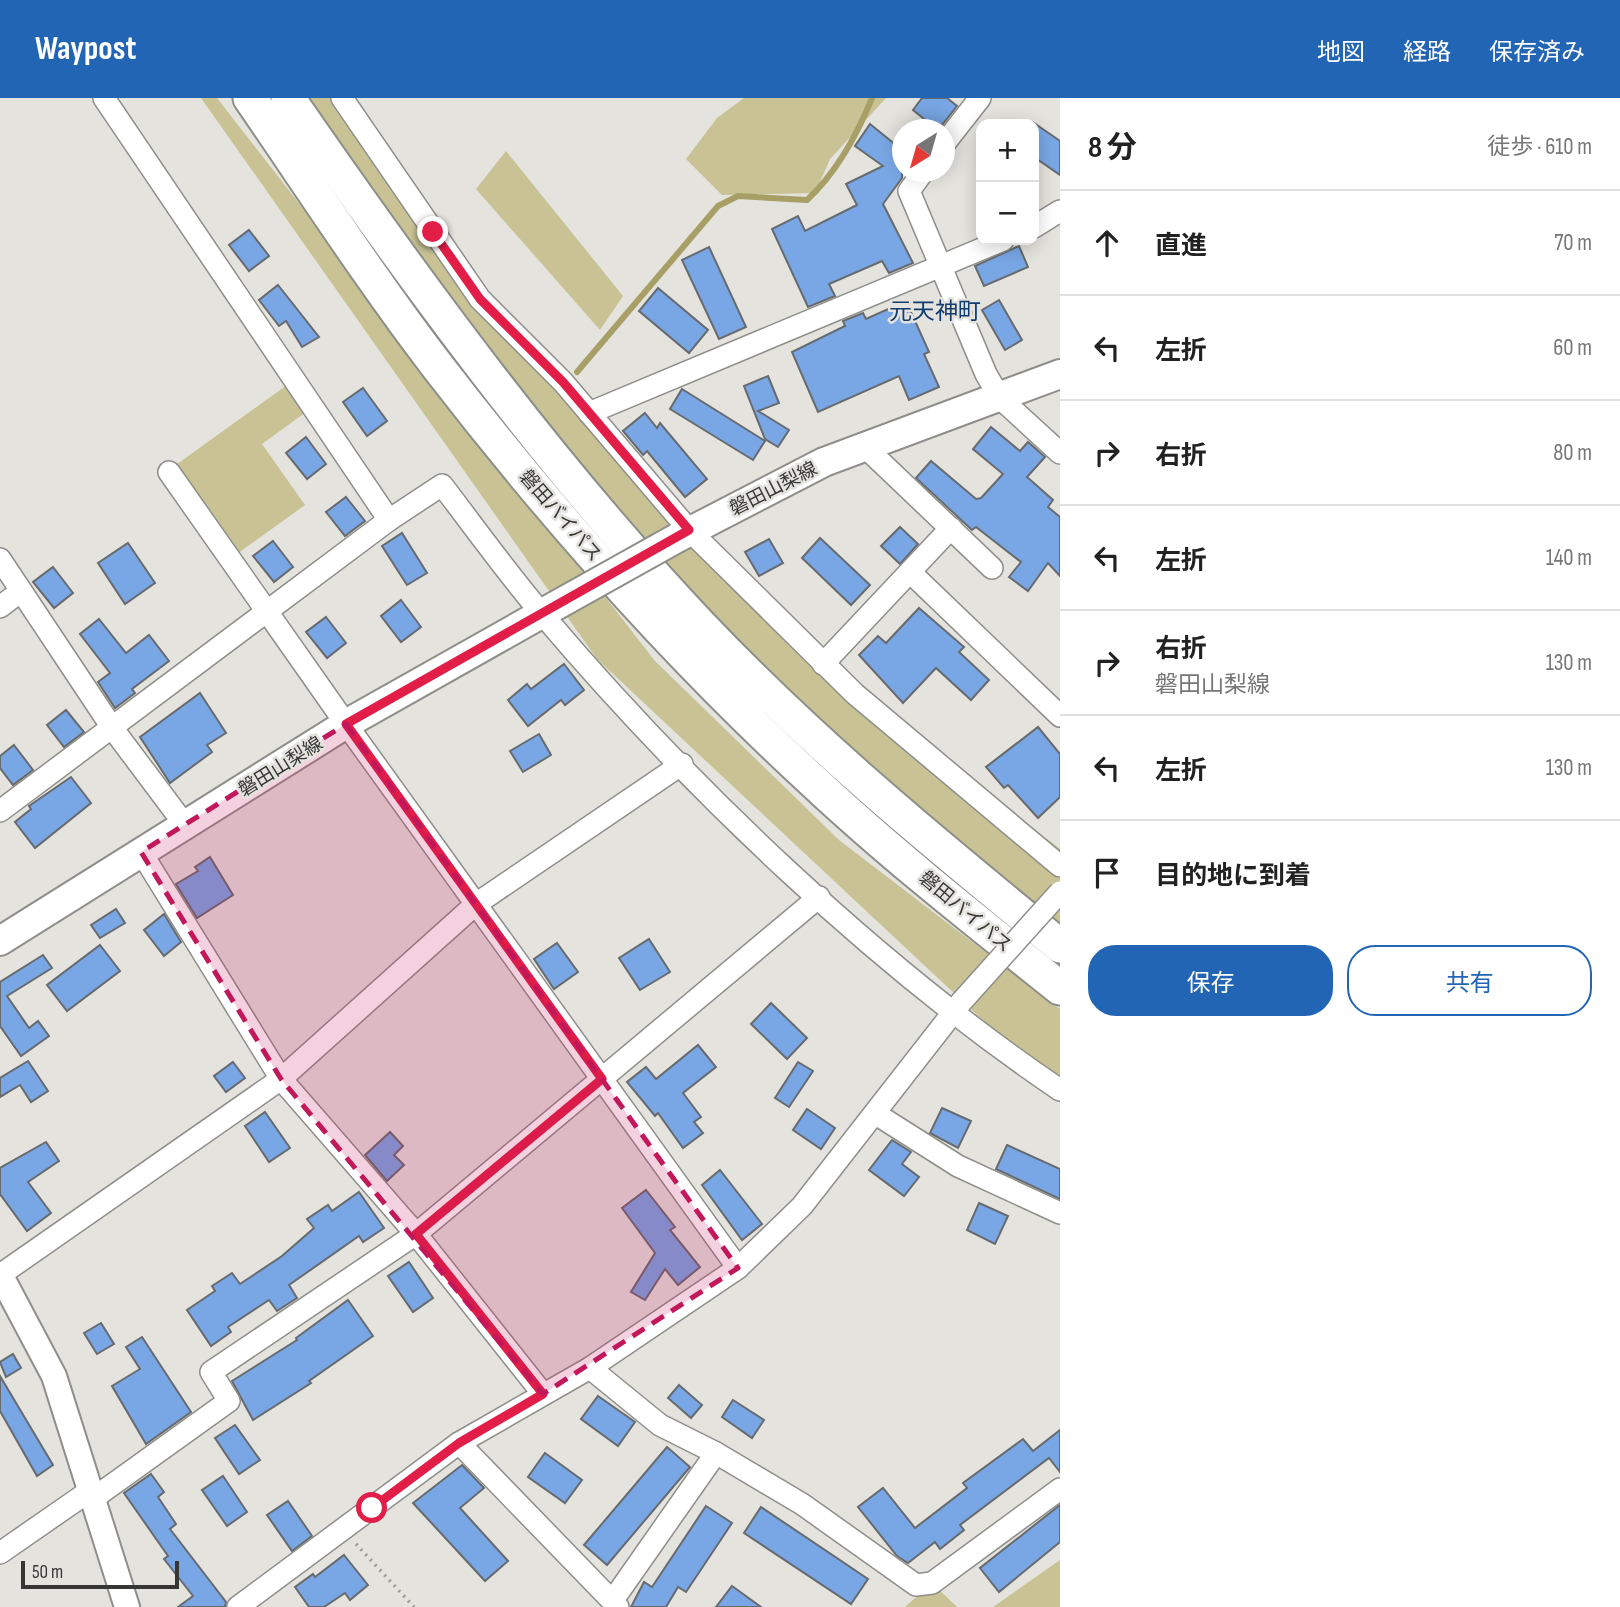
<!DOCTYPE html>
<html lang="ja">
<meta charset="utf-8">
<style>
body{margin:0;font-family:"Sofia Sans Condensed","Noto Sans JP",sans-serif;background:#f6f6f6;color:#222}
.controls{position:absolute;right:21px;top:21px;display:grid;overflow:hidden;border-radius:14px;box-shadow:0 4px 18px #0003}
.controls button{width:63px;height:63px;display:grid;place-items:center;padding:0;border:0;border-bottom:2px solid #e0e0e0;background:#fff;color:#222;font:35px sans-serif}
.compass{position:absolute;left:892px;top:21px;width:63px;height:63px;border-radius:50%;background:#fff;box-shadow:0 4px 18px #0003;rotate:217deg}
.scale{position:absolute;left:21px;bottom:18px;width:158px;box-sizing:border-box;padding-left:7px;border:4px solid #363634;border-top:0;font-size:19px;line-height:24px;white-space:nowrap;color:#363634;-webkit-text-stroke:5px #e4e3de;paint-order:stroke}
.stop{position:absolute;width:21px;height:21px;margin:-16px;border:5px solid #e11d48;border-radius:50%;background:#fff}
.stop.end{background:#e11d48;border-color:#fff;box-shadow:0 2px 7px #0008}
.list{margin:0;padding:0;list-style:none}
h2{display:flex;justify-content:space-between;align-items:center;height:91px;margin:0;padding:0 28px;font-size:30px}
h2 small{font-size:23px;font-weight:400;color:#767676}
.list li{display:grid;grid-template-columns:46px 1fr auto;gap:21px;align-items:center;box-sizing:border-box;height:105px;padding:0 28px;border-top:2px solid #e0e0e0}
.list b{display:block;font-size:26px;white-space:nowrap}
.list p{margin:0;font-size:23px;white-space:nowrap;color:#767676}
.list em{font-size:23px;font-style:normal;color:#767676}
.actions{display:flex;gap:14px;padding:21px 28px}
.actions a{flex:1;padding:16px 0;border:2px solid #2265b5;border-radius:28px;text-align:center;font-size:24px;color:#2265b5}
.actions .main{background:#2265b5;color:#fff}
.icon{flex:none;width:38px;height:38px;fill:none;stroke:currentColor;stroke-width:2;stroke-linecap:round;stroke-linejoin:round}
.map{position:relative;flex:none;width:1060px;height:1509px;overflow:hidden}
header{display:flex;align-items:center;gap:42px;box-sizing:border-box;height:98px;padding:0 35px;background:#2265b5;color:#fff}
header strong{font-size:33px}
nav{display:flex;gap:38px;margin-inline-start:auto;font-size:24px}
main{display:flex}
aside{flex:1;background:#fff}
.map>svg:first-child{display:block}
</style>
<header>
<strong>Waypost</strong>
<nav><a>地図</a><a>経路</a><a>保存済み</a></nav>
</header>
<main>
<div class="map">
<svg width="1060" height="1509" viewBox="0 0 1060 1509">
<rect width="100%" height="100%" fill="#e4e3de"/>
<g fill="#c9c294">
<polygon points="201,0 217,0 655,563 839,742 1060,911 1060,981 1003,941 597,561"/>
<polygon points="288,0 342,0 434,134 544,267 840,582 1060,751 1060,829 796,621 675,499"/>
<polygon points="744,0 886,0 830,61 815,95 722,97 686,61 717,20"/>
<polygon points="506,53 623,198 600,232 476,91"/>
<polygon points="287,287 306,314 262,346 305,407 237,456 173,369"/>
<polygon points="1060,1462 1060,1509 993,1509"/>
<polygon points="932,1485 957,1509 905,1509"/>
</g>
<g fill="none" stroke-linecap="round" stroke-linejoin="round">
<path stroke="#a79f66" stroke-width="6" d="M577,274L718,108L738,98L807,102C837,74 857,37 872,0"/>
</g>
<g fill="#79a7e5" stroke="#676a6e" stroke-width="2">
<polygon points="922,0 947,0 957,8 938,32 913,12"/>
<polygon points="1034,25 1060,43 1060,77 1034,59"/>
<polygon points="870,26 902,52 902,80 883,106 913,165 889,175 882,163 829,186 835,198 808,209 772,131 798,118 805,133 857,107 846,86 883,68 855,48"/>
<polygon points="249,132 269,158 249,173 229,147"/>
<polygon points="1019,148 1028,169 984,188 975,168"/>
<polygon points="709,149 746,229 719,241 682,162"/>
<polygon points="278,187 319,239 302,249 286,223 279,228 259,202"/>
<polygon points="658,190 708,232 689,255 639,213"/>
<polygon points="999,202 1022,242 1005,252 982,212"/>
<polygon points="906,203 929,254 924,256 939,289 909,302 899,278 818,314 792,254 845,228 843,223 863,215 866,221"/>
<polygon points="768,278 779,305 758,313 789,332 778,349 765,341 744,288"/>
<polygon points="363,290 387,323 367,338 343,304"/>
<polygon points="682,291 765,343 753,362 670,311"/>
<polygon points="645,315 657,330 660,325 707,381 685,399 647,353 643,357 623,333"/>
<polygon points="991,329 1020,353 1028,344 1045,359 1027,379 1053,402 1048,409 1060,419 1060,478 1048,465 1028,493 1009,479 1021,464 976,429 972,432 916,380 931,363 976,401 981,400 1003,376 973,351"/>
<polygon points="306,339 326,366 307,381 286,355"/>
<polygon points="346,399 365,423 345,438 326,414"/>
<polygon points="900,429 918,446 900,466 881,448"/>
<polygon points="402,435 427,475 407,487 382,448"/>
<polygon points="820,440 870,487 851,507 802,460"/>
<polygon points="769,441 783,465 759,478 745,454"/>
<polygon points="273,443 293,469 274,484 253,458"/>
<polygon points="128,445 155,485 125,506 98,465"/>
<polygon points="53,469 73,495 54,510 33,484"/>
<polygon points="401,502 421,529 401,544 381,518"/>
<polygon points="919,510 964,549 959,554 989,582 971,602 936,570 903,605 859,557 878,538 886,545"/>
<polygon points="326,519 346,545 327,560 306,534"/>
<polygon points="99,521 126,555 149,537 169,563 132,591 135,595 115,610 98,584 110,575 80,536"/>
<polygon points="564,566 584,592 565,607 561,602 528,628 508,602 527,586 531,591"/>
<polygon points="200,595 226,635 207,647 212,654 170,685 140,639"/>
<polygon points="66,612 84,634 64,649 47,627"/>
<polygon points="1038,629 1060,656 1060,699 1038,720 1008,687 1004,690 986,669"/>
<polygon points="539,636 551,657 523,674 510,653"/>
<polygon points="14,647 33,672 13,687 0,670 0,658"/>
<polygon points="71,679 91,705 35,750 15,724 31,711 29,708"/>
<polygon points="210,759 233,797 197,820 176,786 198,773 195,769"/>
<polygon points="116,811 125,825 100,840 91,827"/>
<polygon points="164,816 181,844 164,858 144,832"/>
<polygon points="649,841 670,874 640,892 619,860"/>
<polygon points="557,845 578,874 554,891 534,861"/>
<polygon points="100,847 120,873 67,913 47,887"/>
<polygon points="43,857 52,870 7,898 29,930 38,923 49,938 21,958 0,928 0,884"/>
<polygon points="771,905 807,940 787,961 751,926"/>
<polygon points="698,947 716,969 683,995 701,1019 694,1024 703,1035 683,1050 658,1015 655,1018 627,984 646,969 656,981"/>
<polygon points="28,963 48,993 31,1004 20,987 0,999 0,980"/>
<polygon points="233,964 245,980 226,994 214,978"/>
<polygon points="798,964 813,973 789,1009 775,1000"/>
<polygon points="942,1010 971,1023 958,1050 930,1035"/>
<polygon points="807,1011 835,1030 821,1051 793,1032"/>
<polygon points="265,1014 290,1050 269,1064 245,1028"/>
<polygon points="390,1034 403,1048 394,1057 404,1067 387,1083 365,1057"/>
<polygon points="892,1042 911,1054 902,1066 919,1079 904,1098 869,1072"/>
<polygon points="46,1044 59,1063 28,1084 51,1115 27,1133 0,1096 0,1070"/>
<polygon points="1007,1047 1060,1071 1060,1101 996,1071"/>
<polygon points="720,1072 762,1126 742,1142 702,1087"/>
<polygon points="646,1092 675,1129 670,1132 700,1169 678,1187 665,1171 645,1202 631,1194 655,1155 622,1110"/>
<polygon points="359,1094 384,1130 363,1144 359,1138 289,1187 297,1200 277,1213 269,1202 228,1229 231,1234 211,1248 187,1212 215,1193 212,1188 232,1175 240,1186 282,1158 314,1130 307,1121 328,1107 332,1113"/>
<polygon points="979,1105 1008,1118 995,1146 967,1132"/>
<polygon points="409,1164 433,1200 413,1214 388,1178"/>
<polygon points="348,1202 373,1238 309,1283 311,1285 253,1322 232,1283 297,1242 296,1240"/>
<polygon points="101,1225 114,1246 97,1256 84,1235"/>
<polygon points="142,1239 191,1314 146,1346 112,1288 140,1271 126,1249"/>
<polygon points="13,1256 21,1270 6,1279 0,1264"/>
<polygon points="0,1278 53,1367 37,1378 0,1313"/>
<polygon points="679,1287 702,1307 691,1320 668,1300"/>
<polygon points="598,1298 635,1324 618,1348 581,1321"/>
<polygon points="733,1302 764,1322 752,1340 722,1319"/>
<polygon points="235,1327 260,1362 239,1376 215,1340"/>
<polygon points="1060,1332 1060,1374 1049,1360 960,1427 964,1432 940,1451 935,1444 908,1465 897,1458 858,1409 883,1390 915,1430 967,1390 963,1385 1023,1341 1033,1353"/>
<polygon points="667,1349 690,1369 607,1467 584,1447"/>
<polygon points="545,1355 582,1382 565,1405 528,1379"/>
<polygon points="462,1367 484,1390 460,1410 508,1463 485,1483 413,1405"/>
<polygon points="151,1376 164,1394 158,1399 176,1426 170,1431 226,1504 225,1509 178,1509 193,1498 164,1461 168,1458 124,1395"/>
<polygon points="223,1378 247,1414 227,1428 202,1392"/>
<polygon points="288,1403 312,1438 292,1453 267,1417"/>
<polygon points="1060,1407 1060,1444 999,1494 980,1470"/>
<polygon points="706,1408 732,1425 686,1494 678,1489 666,1509 631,1509 644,1484 652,1489"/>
<polygon points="761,1409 868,1481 851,1506 744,1435"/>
<polygon points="344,1457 368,1487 350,1502 345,1495 324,1509 309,1509 295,1489 313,1476 315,1479"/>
<polygon points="732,1488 761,1509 716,1509"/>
</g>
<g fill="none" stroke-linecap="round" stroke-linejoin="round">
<g stroke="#8f8f8a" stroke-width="24">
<g id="minor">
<polyline points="104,0 389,422"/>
<polyline points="342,0 480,201 563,284 689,432 855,596 1060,768"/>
<polyline points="944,46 980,0"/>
<polyline points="923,74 909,93 986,276 1000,300 1060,355"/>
<polyline points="1034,129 1060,113"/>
<polyline points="589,315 1003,142"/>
<polyline points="864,348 992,470"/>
<polyline points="169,374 346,626 738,1170"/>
<polyline points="0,461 113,631 185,727"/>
<polyline points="910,474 1060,618"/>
<polyline points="0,509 21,493"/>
<polyline points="823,566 951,430"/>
<path d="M0,713L389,422L442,387C475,430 507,475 543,517C688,688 874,866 1060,992"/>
<polyline points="141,754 281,981 416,1136 543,1296"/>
<polyline points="876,1016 958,1068 1060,1115"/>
<polyline points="0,1177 281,981 476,806 682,666"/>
<polyline points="590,1270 660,1327 716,1355 802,1406 916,1487 932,1485 1060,1391"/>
<polyline points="91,1402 229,1303 211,1274 416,1136 819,799"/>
<polyline points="0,1455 88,1394"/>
<polyline points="613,1502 716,1355"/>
<polyline points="238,1509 459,1345"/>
<polyline points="618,1509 459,1345 590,1270 738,1170 802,1108 962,903"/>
</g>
</g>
<g stroke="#8f8f8a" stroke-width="28">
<polyline id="tertiary" points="0,1176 54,1278 127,1509"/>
</g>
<g stroke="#8f8f8a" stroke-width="32">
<g id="secondary">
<polyline points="677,440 824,364 1060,276"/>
<polyline points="0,843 346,626 557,507"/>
</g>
</g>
<g stroke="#8f8f8a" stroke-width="37">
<g id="trunk">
<path d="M250,0C312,90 372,183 438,269C549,413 679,560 813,683C891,756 976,823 1060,890"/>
<path d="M288,0C413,181 550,369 701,528C812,645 936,747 1060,848"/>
</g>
</g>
<polyline stroke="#9c9b98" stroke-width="3.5" stroke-dasharray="2 5" stroke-linecap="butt" points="356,1446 414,1509"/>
<use href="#minor" stroke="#fff" stroke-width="21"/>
<use href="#tertiary" stroke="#fff" stroke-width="24"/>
<use href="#secondary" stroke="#fff" stroke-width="28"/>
<use href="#trunk" stroke="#fff" stroke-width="33"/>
<g stroke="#8f8f8a" stroke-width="24" stroke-linecap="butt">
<polyline id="minor-bridge" points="963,902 1060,794"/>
</g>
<g stroke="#8f8f8a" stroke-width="32" stroke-linecap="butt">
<polyline id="secondary-bridge" points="557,507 677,440"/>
</g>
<use href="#minor-bridge" stroke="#fff" stroke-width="21"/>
<use href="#secondary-bridge" stroke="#fff" stroke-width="28"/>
</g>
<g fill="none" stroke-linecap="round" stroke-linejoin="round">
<polyline stroke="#e11d48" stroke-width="9" points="372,1410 459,1345 543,1296 416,1136 602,981 346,626 689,432 563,284 480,201 433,134"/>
</g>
<path fill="#c2185b" fill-opacity="0.2" stroke="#c2185b" stroke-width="5" stroke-dasharray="14 9" stroke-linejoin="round" d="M346,626L738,1170L543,1296L281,981L141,754Z"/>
<g text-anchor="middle" stroke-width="5" stroke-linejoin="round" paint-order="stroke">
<g font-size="19" fill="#363634" stroke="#e4e3de">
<text transform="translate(773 390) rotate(-27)" y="7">磐田山梨線</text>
<text transform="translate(561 417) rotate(49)" y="7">磐田バイパス</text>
<text transform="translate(280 668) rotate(-32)" y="7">磐田山梨線</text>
<text transform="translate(966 813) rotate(40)" y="7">磐田バイパス</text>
</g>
<g font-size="23" fill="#123c6f" stroke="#e4e3de">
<text x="935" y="221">元天神町</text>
</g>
</g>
</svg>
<div class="controls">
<button>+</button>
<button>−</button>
</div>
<svg class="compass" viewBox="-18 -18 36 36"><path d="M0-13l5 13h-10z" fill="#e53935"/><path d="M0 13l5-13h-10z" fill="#767676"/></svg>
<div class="scale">50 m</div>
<div class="stop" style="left:372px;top:1410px"></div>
<div class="stop end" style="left:433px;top:134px"></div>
</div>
<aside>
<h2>8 分<small>徒歩 · 610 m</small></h2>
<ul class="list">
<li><svg class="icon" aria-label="ahead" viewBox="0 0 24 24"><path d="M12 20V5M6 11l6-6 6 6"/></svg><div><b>直進</b></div><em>70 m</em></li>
<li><svg class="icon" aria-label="left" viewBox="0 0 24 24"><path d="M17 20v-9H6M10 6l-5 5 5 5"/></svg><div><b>左折</b></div><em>60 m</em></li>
<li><svg class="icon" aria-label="right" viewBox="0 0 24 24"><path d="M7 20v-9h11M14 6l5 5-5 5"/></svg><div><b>右折</b></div><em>80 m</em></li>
<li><svg class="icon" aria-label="left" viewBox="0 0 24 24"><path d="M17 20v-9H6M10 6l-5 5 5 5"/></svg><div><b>左折</b></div><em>140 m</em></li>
<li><svg class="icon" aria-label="right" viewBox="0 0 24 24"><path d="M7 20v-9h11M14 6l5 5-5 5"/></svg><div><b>右折</b><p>磐田山梨線</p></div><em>130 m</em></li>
<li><svg class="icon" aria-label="left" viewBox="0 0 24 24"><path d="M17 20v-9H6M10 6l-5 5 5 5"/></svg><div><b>左折</b></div><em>130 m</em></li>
<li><svg class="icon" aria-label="arrive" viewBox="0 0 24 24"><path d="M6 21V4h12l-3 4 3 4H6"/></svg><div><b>目的地に到着</b></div></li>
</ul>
<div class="actions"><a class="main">保存</a><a>共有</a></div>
</aside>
</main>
